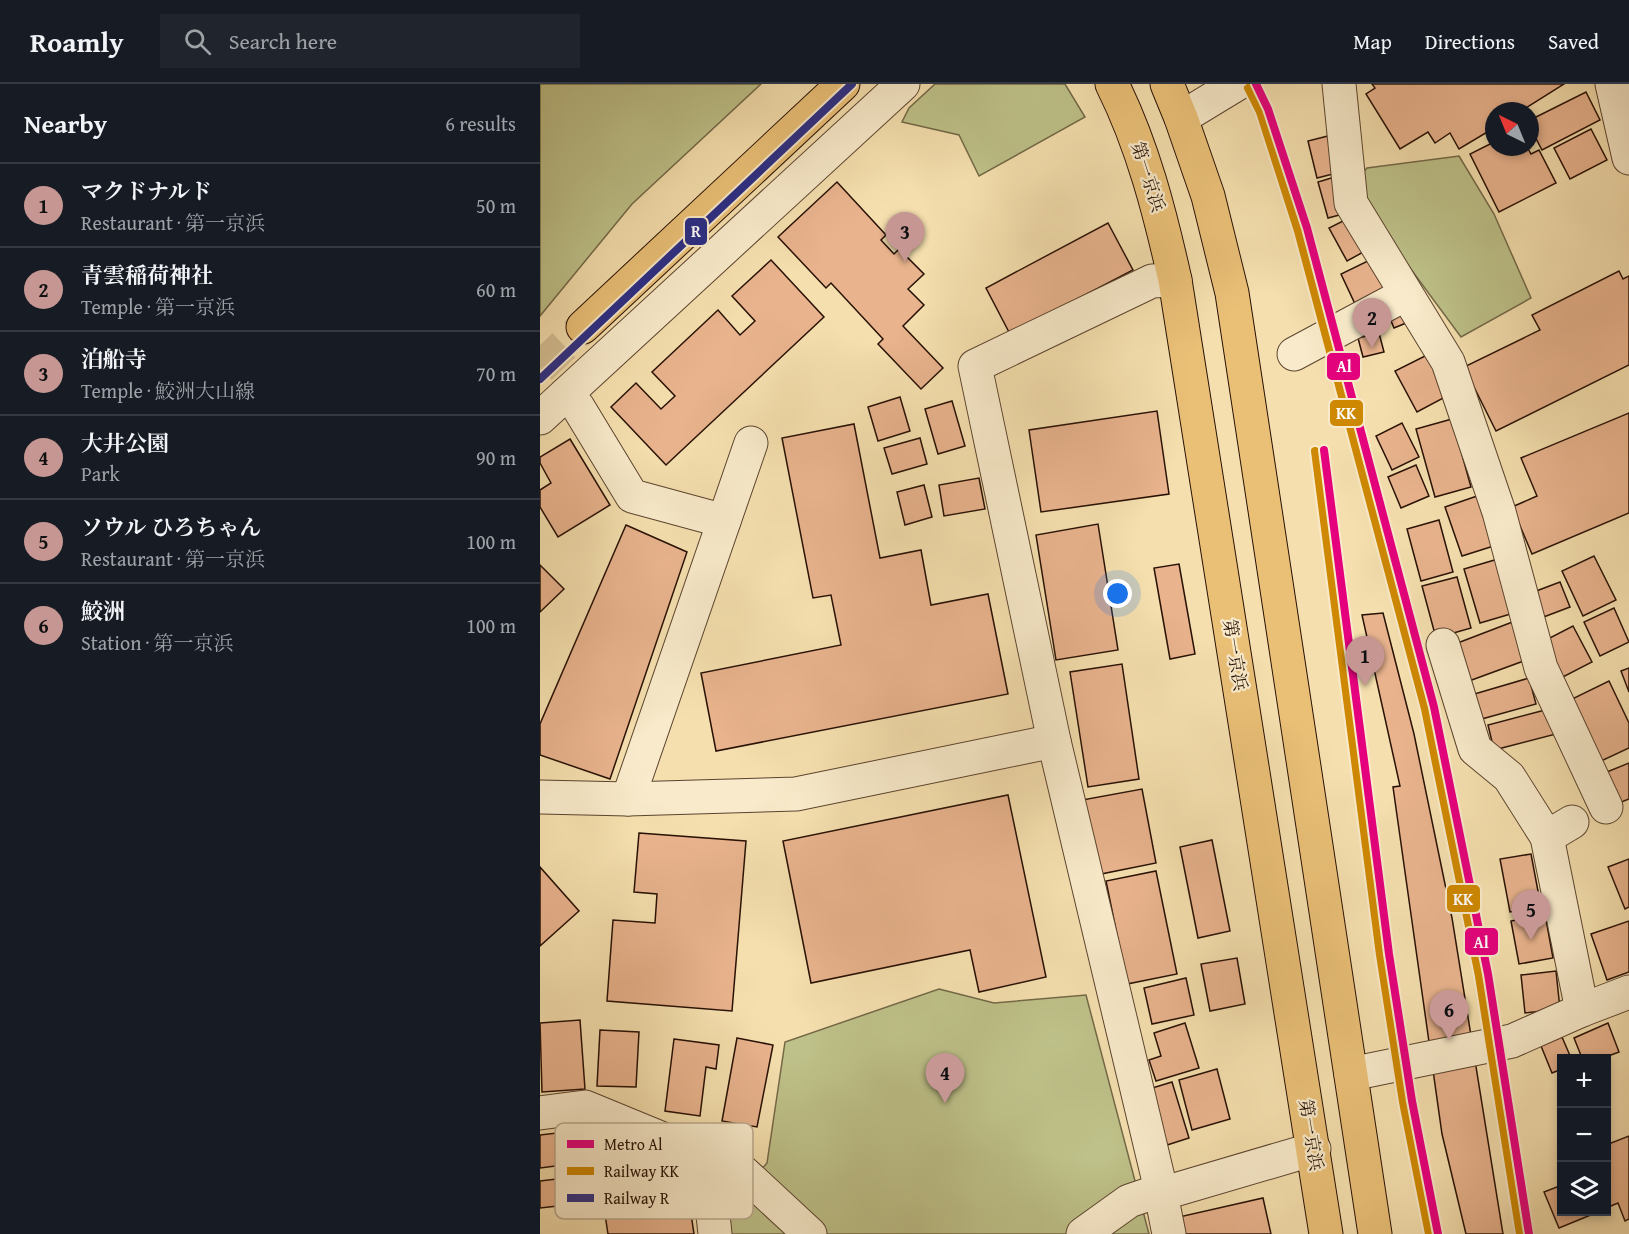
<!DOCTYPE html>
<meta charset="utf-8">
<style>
body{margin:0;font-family:"Gentium Book Plus","Noto Serif JP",serif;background:#20242c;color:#f1f3f6}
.controls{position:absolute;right:18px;bottom:18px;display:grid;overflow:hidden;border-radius:0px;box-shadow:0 3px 9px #0003}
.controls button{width:54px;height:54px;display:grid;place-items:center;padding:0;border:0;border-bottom:2px solid #363941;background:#171b24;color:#f1f3f6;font:30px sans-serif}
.compass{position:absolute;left:945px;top:18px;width:54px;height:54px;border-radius:50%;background:#171b24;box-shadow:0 3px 9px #0003;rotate:317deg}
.you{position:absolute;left:578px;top:510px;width:21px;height:21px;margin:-15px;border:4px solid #fff;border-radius:50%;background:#1a73e8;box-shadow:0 0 0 9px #1a73e833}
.badge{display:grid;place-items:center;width:39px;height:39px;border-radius:50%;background:#c59692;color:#111;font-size:20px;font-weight:700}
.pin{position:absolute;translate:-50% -50px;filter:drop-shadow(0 2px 3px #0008)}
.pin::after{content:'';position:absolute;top:32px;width:21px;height:18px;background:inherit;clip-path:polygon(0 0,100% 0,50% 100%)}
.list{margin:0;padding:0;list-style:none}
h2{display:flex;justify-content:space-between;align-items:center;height:78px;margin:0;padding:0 24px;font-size:26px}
h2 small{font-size:20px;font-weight:400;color:#9ea1a6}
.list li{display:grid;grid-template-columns:39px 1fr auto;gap:18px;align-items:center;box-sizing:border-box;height:84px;padding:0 24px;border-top:2px solid #363941}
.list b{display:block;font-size:22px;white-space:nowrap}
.list p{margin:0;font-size:20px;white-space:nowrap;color:#9ea1a6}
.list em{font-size:20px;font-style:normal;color:#9ea1a6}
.icon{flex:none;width:33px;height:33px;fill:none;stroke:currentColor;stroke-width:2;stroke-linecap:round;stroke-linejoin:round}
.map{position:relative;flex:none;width:1089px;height:1150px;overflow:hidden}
header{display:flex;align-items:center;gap:36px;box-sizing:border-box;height:84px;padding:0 30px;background:#171b24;border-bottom:2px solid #363941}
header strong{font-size:28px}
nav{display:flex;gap:33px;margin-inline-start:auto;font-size:21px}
.search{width:420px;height:54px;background:#20242c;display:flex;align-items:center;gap:15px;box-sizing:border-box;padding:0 21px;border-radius:0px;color:#9ea1a6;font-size:22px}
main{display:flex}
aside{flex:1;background:#171b24}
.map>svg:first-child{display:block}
</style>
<header>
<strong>Roamly</strong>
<div class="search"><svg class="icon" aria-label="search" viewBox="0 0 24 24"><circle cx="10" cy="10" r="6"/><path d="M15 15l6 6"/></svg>Search here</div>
<nav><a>Map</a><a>Directions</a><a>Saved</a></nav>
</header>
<main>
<aside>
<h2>Nearby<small>6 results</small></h2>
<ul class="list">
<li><span class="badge">1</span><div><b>マクドナルド</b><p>Restaurant · 第一京浜</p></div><em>50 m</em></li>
<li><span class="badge">2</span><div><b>青雲稲荷神社</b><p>Temple · 第一京浜</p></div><em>60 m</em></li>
<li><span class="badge">3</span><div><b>泊船寺</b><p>Temple · 鮫洲大山線</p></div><em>70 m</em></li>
<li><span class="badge">4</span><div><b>大井公園</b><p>Park</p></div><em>90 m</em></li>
<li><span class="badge">5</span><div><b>ソウル ひろちゃん</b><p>Restaurant · 第一京浜</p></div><em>100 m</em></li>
<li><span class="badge">6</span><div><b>鮫洲</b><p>Station · 第一京浜</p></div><em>100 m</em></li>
</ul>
</aside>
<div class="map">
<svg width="1089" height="1150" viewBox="0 0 1089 1150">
<rect width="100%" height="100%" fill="#f5dfae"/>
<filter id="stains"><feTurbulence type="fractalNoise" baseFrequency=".00333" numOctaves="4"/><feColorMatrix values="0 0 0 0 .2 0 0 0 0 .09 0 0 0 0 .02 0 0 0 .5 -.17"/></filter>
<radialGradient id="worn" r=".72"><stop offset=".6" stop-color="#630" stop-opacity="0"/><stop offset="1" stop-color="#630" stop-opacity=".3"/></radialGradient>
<g fill="#bec189" stroke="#736947" stroke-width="1.5">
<polygon points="0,0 221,0 92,120 0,232"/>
<polygon points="395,0 525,0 545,33 439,92 419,51 362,38 369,24"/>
<polygon points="919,72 954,130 991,214 921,253 819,115 820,92 827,84"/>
<polygon points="399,905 454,919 546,911 609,1150 185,1150 183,1130 227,1079 245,958"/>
</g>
<g fill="#e8b38d" stroke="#281105" stroke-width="1.5">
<polygon points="832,0 1024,0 981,27 954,27 954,44 919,65 910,49 895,59 888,48 860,65 826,10 835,4"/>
<polygon points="1046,8 1060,36 1002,66 990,43 990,36"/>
<polygon points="1051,45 1067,76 1030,95 1014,64"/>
<polygon points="788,52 797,89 777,94 768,57"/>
<polygon points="954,58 954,63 987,63 991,70 999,66 1016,99 959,128 930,70"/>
<polygon points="798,92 807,129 788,134 778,98"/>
<polygon points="297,98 346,151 341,156 354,170 359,165 384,190 368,205 384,221 363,242 403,284 381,305 338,260 343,255 291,199 286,204 238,153"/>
<polygon points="809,134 827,166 807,177 789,144"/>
<polygon points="568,139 593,186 470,250 446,204"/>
<polygon points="836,173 850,206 816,222 801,190"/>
<polygon points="231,176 284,233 126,381 71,323 96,299 121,325 135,312 112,288 178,226 200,251 215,237 192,212"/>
<polygon points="1079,187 1083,195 1089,192 1089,281 956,347 924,283 1000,246 992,231"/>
<polygon points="866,224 871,237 854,244 849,232"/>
<polygon points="839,249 844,268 823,273 818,254"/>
<polygon points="887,271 909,311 877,328 855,287"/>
<polygon points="360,313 370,347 338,357 328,323"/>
<polygon points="412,317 425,362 398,370 385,325"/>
<polygon points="617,327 629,410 501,428 489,346"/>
<polygon points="1089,329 1089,429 992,470 972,423 997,412 981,374"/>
<polygon points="912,335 931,403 895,413 876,345"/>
<polygon points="862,339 879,373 852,386 836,352"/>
<polygon points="314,340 340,474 381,466 391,521 448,510 468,610 176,667 161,589 301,561 291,511 273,514 242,354"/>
<polygon points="380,354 387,380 352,390 344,364"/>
<polygon points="30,355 70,421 18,453 0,423 0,406 11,399 0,379 0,373"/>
<polygon points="876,381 889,412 861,424 848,393"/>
<polygon points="439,394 445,425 404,432 399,401"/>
<polygon points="384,401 392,433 365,441 357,408"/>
<polygon points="943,410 960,460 922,472 905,423"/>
<polygon points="899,436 913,488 881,497 867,445"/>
<polygon points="558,440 578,566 516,576 496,451"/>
<polygon points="86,441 147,468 70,695 0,671 0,640"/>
<polygon points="1054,472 1076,516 1043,532 1022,487"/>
<polygon points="958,475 974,529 940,539 924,485"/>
<polygon points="639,480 655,570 630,575 614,484"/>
<polygon points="0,481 24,505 0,528"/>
<polygon points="917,493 931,544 896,554 882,502"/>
<polygon points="1020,498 1030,523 1001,534 991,509"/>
<polygon points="1074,524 1089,558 1060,572 1044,538"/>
<polygon points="843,529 874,650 912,834 963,1150 926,1150 902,1050 853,703 860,702 822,531"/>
<polygon points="975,537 989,575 929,597 915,560"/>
<polygon points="1033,542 1052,578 1019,595 1000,559"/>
<polygon points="582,580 599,695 548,703 530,588"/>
<polygon points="1089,584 1089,608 1081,587"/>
<polygon points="989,594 996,620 938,636 931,611"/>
<polygon points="1069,597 1089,639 1089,664 1059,678 1030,616"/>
<polygon points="1009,625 1016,650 954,666 948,641"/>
<polygon points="1089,679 1089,715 1074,721 1062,690"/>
<polygon points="602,705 616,779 556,791 542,716"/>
<polygon points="468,711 506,893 439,908 430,866 271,899 243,757"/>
<polygon points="99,749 206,757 192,927 67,917 73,836 115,839 117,810 94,808"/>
<polygon points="672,756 690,847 658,854 640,763"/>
<polygon points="991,770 1001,823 970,828 960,775"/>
<polygon points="1089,775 1089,823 1085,825 1068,783"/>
<polygon points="0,783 39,827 0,862"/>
<polygon points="616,787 637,890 587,900 566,797"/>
<polygon points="1005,830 1013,874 979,880 971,837"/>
<polygon points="1089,837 1089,888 1067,896 1051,850"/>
<polygon points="697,874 705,920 670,927 661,880"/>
<polygon points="1016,887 1020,925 985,929 981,891"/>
<polygon points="646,894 654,931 612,940 604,904"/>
<polygon points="40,936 45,1005 2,1008 0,939"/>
<polygon points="645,939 659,984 616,997 609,976 621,972 614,949"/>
<polygon points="1068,939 1079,968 1063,974 1042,974 1034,954"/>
<polygon points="60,946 99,948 96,1003 57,1002"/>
<polygon points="1022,953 1031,974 1022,974 1022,985 1012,989 1001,962"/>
<polygon points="197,954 233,961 217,1043 182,1037"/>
<polygon points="134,955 179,961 176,985 166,983 160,1032 125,1027"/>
<polygon points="677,985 690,1035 652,1046 639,996"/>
<polygon points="632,998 649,1054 627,1061 609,1005"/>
<polygon points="43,1046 46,1078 0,1084 0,1051"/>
<polygon points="1089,1052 1089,1135 1085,1137 1078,1119 1066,1124 1066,1061"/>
<polygon points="110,1071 115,1101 146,1096 154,1150 68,1150 57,1079"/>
<polygon points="41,1092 44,1119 0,1124 0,1097"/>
<polygon points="1022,1101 1022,1128 1058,1128 1019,1144 1004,1108"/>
<polygon points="723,1114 731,1150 643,1150 639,1133"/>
</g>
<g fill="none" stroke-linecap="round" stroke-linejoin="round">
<polyline stroke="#d6c095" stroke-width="33" stroke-dasharray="33 16" stroke-linecap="butt" points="0,284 43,243"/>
<g stroke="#5b442f" stroke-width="35">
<g id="minor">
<polyline points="799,0 811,119 908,278 959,428 1001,584 1066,723"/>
<polyline points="1072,0 1089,74"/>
<polyline points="641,34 697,0"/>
<polyline points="754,270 866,210"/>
<polyline points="26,310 38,323 92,412 184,437"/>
<polyline points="0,334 363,0"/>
<polyline points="903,561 935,665 969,693 1007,753 1042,926"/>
<polyline points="0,713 88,715 256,710 514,657"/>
<polyline points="88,715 211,359"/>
<polyline points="1007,753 1032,738"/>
<polyline points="811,990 972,957 1042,926 1089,908"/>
<polyline points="0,1029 45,1023 203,1088 270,1150"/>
<polyline points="167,1074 175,1150"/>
<polyline points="621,1106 514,657 435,282 612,197 635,196"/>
<polyline points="621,1110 629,1150"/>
<polyline points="543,1150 589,1117 621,1106 621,1110 774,1065"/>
</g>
</g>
<g stroke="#281105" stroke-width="35">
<polyline id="major" points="43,243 303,0"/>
</g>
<g stroke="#281105" stroke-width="35">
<g id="highway">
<path d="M572,0C603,62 620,129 635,196L786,1150"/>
<polyline points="627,0 641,34 668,112 692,209 835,1150"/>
</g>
</g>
<use href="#minor" stroke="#f8eaca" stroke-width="33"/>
<use href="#major" stroke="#eac077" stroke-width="33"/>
<use href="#highway" stroke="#eac077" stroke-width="33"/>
<g stroke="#f8eaca" stroke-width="12">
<g id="rail-1">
<polyline points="708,4 720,28 758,147 885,625 939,892 980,1150"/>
<polyline points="775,367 840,871 863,1018 889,1150"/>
</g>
</g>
<g stroke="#f8eaca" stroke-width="12">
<polyline id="rail-2" points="0,295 312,0"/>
</g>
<use href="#rail-1" stroke="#ce8801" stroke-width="8"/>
<use href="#rail-2" stroke="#2d3087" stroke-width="8"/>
<g stroke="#f8eaca" stroke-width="12">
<g id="metro-1">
<polyline points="716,0 728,25 767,144 894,623 948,890 989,1150"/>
<polyline points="784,366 849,870 872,1017 898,1150"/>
</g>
</g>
<use href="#metro-1" stroke="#e5007d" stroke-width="8"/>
</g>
<g text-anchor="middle" stroke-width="4.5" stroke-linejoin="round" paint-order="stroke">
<g font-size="18" fill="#281105" stroke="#f8eaca">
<text transform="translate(608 93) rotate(72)" y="6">第一京浜</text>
<text transform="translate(695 571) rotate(81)" y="6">第一京浜</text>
<text transform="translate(771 1051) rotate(81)" y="6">第一京浜</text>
</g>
</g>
<rect x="15" y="1039" width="198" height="96" rx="9" fill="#f8eaca" stroke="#baa98f" stroke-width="1.5"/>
<rect x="27" y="1056" width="27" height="8" fill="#e5007d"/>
<rect x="27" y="1083" width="27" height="8" fill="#ce8801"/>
<rect x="27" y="1110" width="27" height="8" fill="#2d3087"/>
<g font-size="16" fill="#281105">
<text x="64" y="1066">Metro Al</text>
<text x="64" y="1093">Railway KK</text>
<text x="64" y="1120">Railway R</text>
</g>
<g stroke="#f8eaca" stroke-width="2">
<rect x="144" y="133" width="24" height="29" rx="6" fill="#2d3087"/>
<rect x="786" y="268" width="35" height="29" rx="6" fill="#e5007d"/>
<rect x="789" y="315" width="35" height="28" rx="6" fill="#ce8801"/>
<rect x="906" y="800" width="35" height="29" rx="6" fill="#ce8801"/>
<rect x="924" y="843" width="35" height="29" rx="6" fill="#e5007d"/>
</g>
<g font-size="16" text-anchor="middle" font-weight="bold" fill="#fff">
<text x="156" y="153">R</text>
<text x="804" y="288">Al</text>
<text x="806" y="335">KK</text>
<text x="923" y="821">KK</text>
<text x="941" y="864">Al</text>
</g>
<rect width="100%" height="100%" filter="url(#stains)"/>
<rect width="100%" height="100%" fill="url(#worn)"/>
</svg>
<div class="controls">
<button>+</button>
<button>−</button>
<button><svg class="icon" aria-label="layers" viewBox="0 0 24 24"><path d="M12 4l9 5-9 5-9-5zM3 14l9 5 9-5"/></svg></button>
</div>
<svg class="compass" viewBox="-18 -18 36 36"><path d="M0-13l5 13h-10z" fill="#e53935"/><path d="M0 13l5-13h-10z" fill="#9ea1a6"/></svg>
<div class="you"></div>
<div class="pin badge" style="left:825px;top:602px">1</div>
<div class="pin badge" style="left:832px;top:264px">2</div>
<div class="pin badge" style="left:365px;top:178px">3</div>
<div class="pin badge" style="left:405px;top:1019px">4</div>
<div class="pin badge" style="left:991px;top:856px">5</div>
<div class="pin badge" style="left:909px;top:956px">6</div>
</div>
</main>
